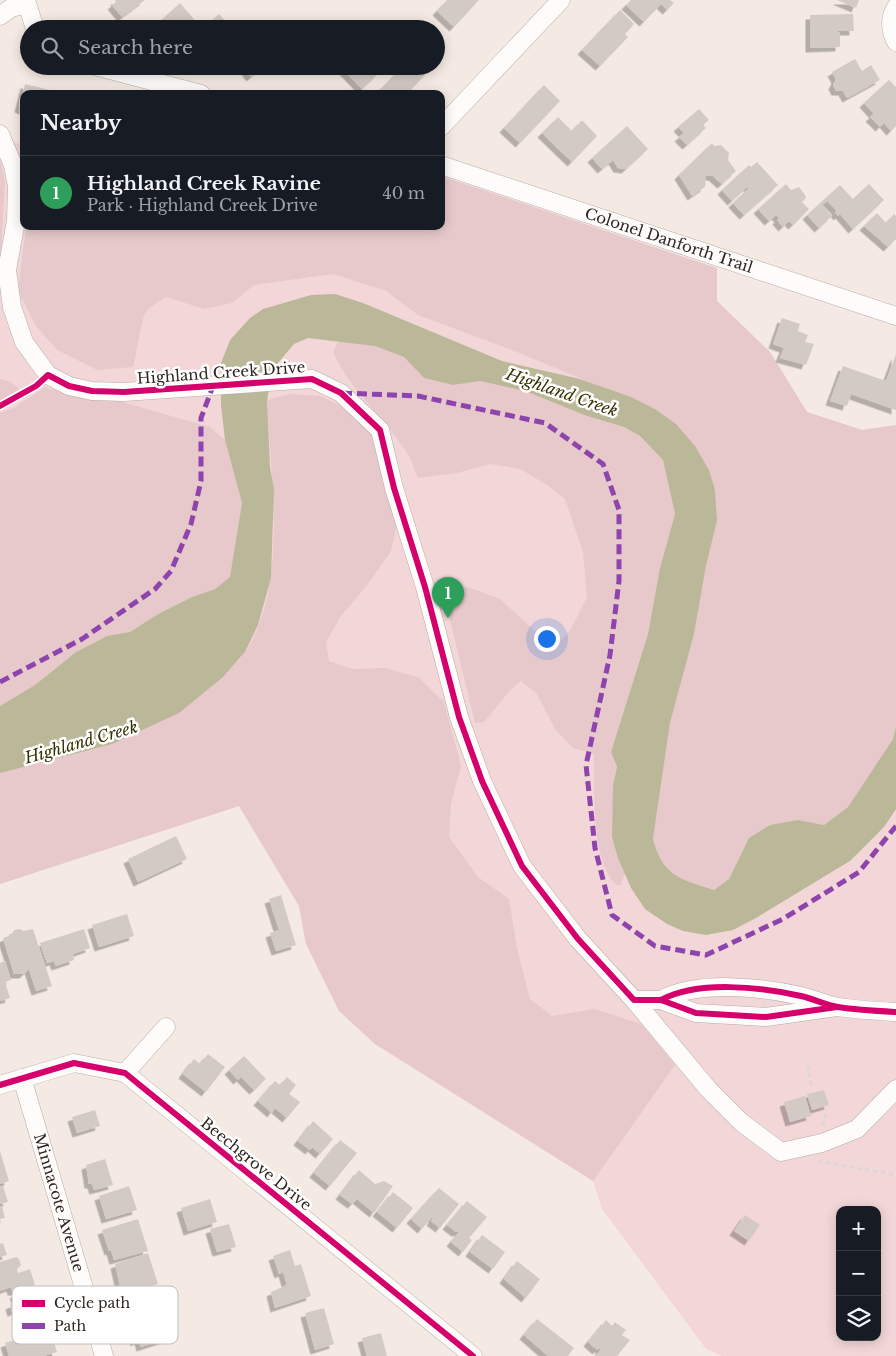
<!DOCTYPE html>
<meta charset="utf-8">
<style>
body{margin:0;font-family:"Libre Baskerville",serif;background:#242831;color:#f1f3f6}
.controls{position:absolute;right:15px;bottom:15px;display:grid;overflow:hidden;border-radius:10px;box-shadow:0 2px 12px #0003}
.controls button{width:45px;height:45px;display:grid;place-items:center;padding:0;border:0;border-bottom:1px solid #363941;background:#171b24;color:#f1f3f6;font:25px sans-serif}
.you{position:absolute;left:546px;top:638px;width:18px;height:18px;margin:-12px;border:4px solid #fff;border-radius:50%;background:#1a73e8;box-shadow:0 0 0 8px #1a73e833}
.badge{display:grid;place-items:center;width:32px;height:32px;border-radius:50%;background:#746b64;color:#fff;font-size:16px;font-weight:700}
.pin{position:absolute;translate:-50% -41px;filter:drop-shadow(0 1px 2px #0008)}
.pin::after{content:'';position:absolute;top:26px;width:18px;height:15px;background:inherit;clip-path:polygon(0 0,100% 0,50% 100%)}
.list{margin:0;padding:0;list-style:none}
h2{display:flex;justify-content:space-between;align-items:center;height:65px;margin:0;padding:0 20px;font-size:21px}
h2 small{font-size:16px;font-weight:400;color:#9ea1a6}
.list li{display:grid;grid-template-columns:32px 1fr auto;gap:15px;align-items:center;box-sizing:border-box;height:75px;padding:0 20px;border-top:1px solid #363941}
.list b{display:block;font-size:19px;white-space:nowrap}
.list p{margin:0;font-size:16px;white-space:nowrap;color:#9ea1a6}
.list em{font-size:16px;font-style:normal;color:#9ea1a6}
.icon{flex:none;width:28px;height:28px;fill:none;stroke:currentColor;stroke-width:2;stroke-linecap:round;stroke-linejoin:round}
.map{position:relative;flex:none;width:896px;height:1356px;overflow:hidden}
.search{position:absolute;background:#171b24;box-shadow:0 2px 12px #0003;left:20px;top:20px;width:425px;height:55px;display:flex;align-items:center;gap:12px;box-sizing:border-box;padding:0 18px;border-radius:28px;color:#9ea1a6;font-size:19px}
.panel{position:absolute;background:#171b24;box-shadow:0 2px 12px #0003;left:20px;top:90px;width:425px;height:140px;border-radius:10px}
.map>svg:first-child{display:block}
</style>
<div class="map">
<svg width="896" height="1356" viewBox="0 0 896 1356">
<defs>
<filter id="shadow"><feDropShadow dx="-4.5" dy="4.5" stdDeviation="0" flood-color="#0004"/></filter>
</defs>
<rect width="100%" height="100%" fill="#f5eae3"/>
<path fill="#f3d7d8" fill-rule="evenodd" d="M13,142L24,145V226H441V176L717,268V301L770,352L807,412L862,430L896,425V1356H722L706,1349L602,1209L593,1181L375,1044L339,1011L306,944L299,906L239,806L0,884V144ZM840,1210H877V1337H840Z"/>
<g fill="#e7c9cb">
<polygon points="0,158 5,181 0,273"/>
<path d="M441,176L717,268V301L770,352L807,412L862,430L896,425V727L893,739L848,807L824,825L798,820L749,838L729,879L714,890C681,879 663,877 653,839L670,723L694,634L706,566L717,521L655,409L512,350L418,315L386,291L333,274L254,285L232,303L204,309L166,297C160,301 151,306 146,312C141,319 137,354 133,367L97,370L57,350L36,326L18,291L26,226H441Z"/>
<path d="M339,340L375,346L404,357L424,378L453,385L480,381L525,391L587,416L624,427L640,436L663,460L675,514L660,569L648,634L611,752L617,767L613,785L618,858L625,873L621,885H616C590,859 595,789 594,754L573,748L555,729L537,694L521,681C506,692 497,708 484,722L475,723L443,591L468,587L500,599L534,630L558,644L571,629L587,597L583,552L565,499L547,485L520,469L490,464L457,473L418,478C414,469 411,458 405,450C382,414 351,392 333,352Z"/>
<polygon points="0,379 11,382 19,389 0,401"/>
<polygon points="45,387 77,397 115,400 210,427 225,440 242,503 236,544 230,577 215,589 192,597 158,614 130,632 107,636 76,652 35,685 0,706 0,413 15,407"/>
<path d="M290,394L321,396L348,410L371,430L397,523L391,551L368,584L341,616L326,642L329,661L353,669L385,668L418,677L444,702L461,766L451,804L449,837L478,877L509,899L517,948L530,999L552,1016L595,1009L641,1024L675,1065L593,1181L375,1044L339,1011L306,944L299,906L239,806L0,884V773L33,763L223,677C230,668 240,660 246,651C289,582 270,478 267,400Z"/>
</g>
<path fill="#bbb89a" d="M335,294L363,303L502,361L580,379L631,397L655,409L676,424L695,446L709,470L715,490L717,521L706,566L694,634L670,723L653,839C663,877 681,879 714,890L729,879L749,838L770,825L798,820L824,825L848,807L893,739L896,727V809L884,827L850,861L756,918L733,930L706,935L683,931L667,924L645,909L631,888L618,858L612,837L613,785L617,767L611,752L648,634L660,568L675,514L663,460L640,436L624,427L587,416L525,391L480,381L453,385L424,378L404,357L375,346L308,338L294,344L272,370L267,401L270,467L274,489L271,578L258,625L245,652L223,677L179,713L112,744L0,773V706L35,685L76,652L107,636L130,632L158,614L192,597L215,589L230,577L242,503L225,440L221,405V363L230,340L250,318L263,309L311,295Z"/>
<g fill="#d4cac5" filter="url(#shadow)">
<polygon points="115,0 145,0 122,17 112,5 116,2"/>
<polygon points="447,0 479,0 454,27 437,11"/>
<polygon points="631,0 670,0 674,3 667,10 661,4 644,22 626,5"/>
<polygon points="837,0 859,0 856,8"/>
<polygon points="180,3 199,25 195,29 155,29 154,27"/>
<polygon points="620,10 634,24 625,34 628,37 600,66 582,50"/>
<polygon points="219,14 232,29 202,29"/>
<polygon points="853,14 854,31 836,31 840,33 840,47 810,48 810,15"/>
<polygon points="855,59 862,71 871,65 880,80 847,98 843,91 836,91 833,85 836,79 832,72"/>
<polygon points="243,66 264,66 251,77"/>
<polygon points="340,66 371,66 378,74 362,89"/>
<polygon points="403,66 433,66 407,94 384,94 380,90"/>
<polygon points="889,80 896,87 896,126 891,131 884,123 880,127 870,117 874,114 864,103"/>
<polygon points="25,84 54,91 54,94 24,94 24,110 19,108"/>
<polygon points="544,85 560,101 520,143 504,128"/>
<polygon points="699,109 709,120 703,125 706,128 687,145 679,137 684,133 678,127"/>
<polygon points="558,117 572,131 582,120 597,136 572,162 542,133"/>
<polygon points="627,126 648,149 626,169 618,168 613,160 602,169 592,158"/>
<polygon points="712,143 714,146 721,145 729,153 728,160 736,171 722,184 713,176 706,176 705,187 692,196 679,175"/>
<polygon points="757,162 778,185 744,215 733,203 749,188 747,187 732,201 722,190 749,165 751,167"/>
<polygon points="786,184 791,190 799,187 805,195 806,198 802,202 809,209 793,225 789,221 783,227 777,220 779,218 776,215 769,221 758,209"/>
<polygon points="869,184 884,200 853,229 840,214 838,216 835,212 837,211 827,201 822,205 832,216 819,228 807,215 840,185 853,199"/>
<polygon points="877,213 886,223 894,214 896,216 896,239 888,247 864,226"/>
<polygon points="782,318 800,324 798,331 808,335 805,342 814,344 806,365 780,358 784,348 773,344"/>
<polygon points="896,354 896,410 851,394 847,406 830,401 843,366 886,381"/>
<polygon points="176,836 187,859 138,882 128,859"/>
<polygon points="281,895 296,945 276,951 270,933 279,930 269,899"/>
<polygon points="127,914 134,936 99,947 92,925"/>
<polygon points="20,929 24,931 33,929 52,986 36,991 29,969 24,974 14,974 3,938 12,935 14,930"/>
<polygon points="84,929 90,948 73,954 74,960 56,966 54,961 47,963 40,943"/>
<polygon points="5,961 11,980 5,982 10,998 0,1001 0,963"/>
<polygon points="208,1054 225,1067 206,1092 183,1074 194,1059 200,1064"/>
<polygon points="244,1056 266,1079 254,1090 241,1077 238,1080 229,1070"/>
<polygon points="287,1077 296,1085 289,1094 300,1102 287,1118 275,1108 272,1113 258,1101 275,1081 280,1085"/>
<polygon points="824,1090 829,1105 812,1110 807,1094"/>
<polygon points="805,1096 811,1116 790,1122 784,1102"/>
<polygon points="95,1110 100,1126 77,1133 72,1117"/>
<polygon points="313,1121 333,1139 320,1154 312,1147 310,1150 298,1141"/>
<polygon points="340,1140 357,1153 330,1186 314,1173"/>
<polygon points="0,1151 9,1181 0,1184"/>
<polygon points="105,1159 113,1185 94,1190 92,1184 89,1184 86,1165"/>
<polygon points="359,1170 375,1184 384,1181 393,1186 374,1213 357,1199 352,1204 340,1195"/>
<polygon points="3,1186 8,1202 0,1204 0,1187"/>
<polygon points="129,1186 137,1210 106,1219 99,1196"/>
<polygon points="439,1188 459,1204 440,1228 431,1221 433,1219 432,1217 422,1229 411,1219"/>
<polygon points="393,1192 413,1208 397,1228 377,1212"/>
<polygon points="210,1199 217,1222 188,1231 181,1208"/>
<polygon points="467,1201 487,1217 469,1238 472,1240 463,1252 451,1242 460,1231 456,1232 447,1225"/>
<polygon points="2,1206 5,1218 0,1219 0,1207"/>
<polygon points="745,1215 760,1225 749,1241 734,1231"/>
<polygon points="138,1219 148,1251 114,1260 111,1250 109,1251 102,1230"/>
<polygon points="229,1224 236,1247 217,1252 210,1229"/>
<polygon points="482,1235 505,1252 493,1269 470,1252"/>
<polygon points="3,1243 7,1255 0,1257 0,1244"/>
<polygon points="290,1250 295,1266 301,1264 311,1296 275,1308 271,1292 287,1285 283,1272 279,1274 273,1256"/>
<polygon points="148,1253 158,1284 122,1295 115,1264"/>
<polygon points="16,1257 19,1259 21,1265 17,1269 18,1273 30,1269 35,1285 18,1291 12,1291 11,1287 0,1291 0,1262"/>
<polygon points="517,1261 540,1279 526,1298 504,1279"/>
<polygon points="33,1287 43,1313 23,1321 19,1310 12,1312 10,1305 17,1302 14,1294"/>
<polygon points="324,1308 334,1344 315,1350 305,1313"/>
<polygon points="154,1319 157,1329 162,1327 166,1339 141,1347 139,1340 135,1342 133,1334 136,1333 134,1326"/>
<polygon points="537,1319 574,1348 568,1356 548,1356 524,1335"/>
<polygon points="606,1320 612,1326 615,1322 626,1330 622,1335 630,1340 617,1356 596,1356 601,1349 599,1348 597,1350 588,1342"/>
<polygon points="48,1322 57,1352 43,1356 9,1356 5,1343 33,1334 31,1327"/>
<polygon points="381,1333 387,1356 367,1356 362,1338"/>
</g>
<g fill="none" stroke-linecap="round" stroke-linejoin="round">
<g stroke="#b5aca6" stroke-width="19">
<g id="minor">
<polyline points="26,0 35,29"/>
<path d="M896,7C889,18 890,31 896,42"/>
<polyline points="0,16 11,8 26,4"/>
<polyline points="95,66 201,94"/>
<polyline points="441,127 561,0"/>
<polyline points="0,134 13,165 17,186 16,221 7,270 12,307 24,342 48,375 69,386 92,391 124,392 312,379 341,393 380,430 394,488 425,587 459,717 482,781 522,866 578,939 634,1000 661,1000 696,1013 766,1017 837,1007"/>
<path id="s1" d="M441,165L896,316"/>
<polyline points="634,1000 709,1090 741,1122 781,1152 822,1143 857,1129 896,1089"/>
<path d="M661,1000C698,980 761,987 801,996C814,999 826,1005 838,1007C857,1010 877,1011 896,1012"/>
<polyline points="125,1073 166,1027"/>
<path id="s2" d="M22,1078L104,1356"/>
<polyline points="0,1085 74,1063 125,1073 473,1356"/>
</g>
</g>
<g stroke="#dbd7d5" stroke-width="3" stroke-dasharray="4 4" stroke-linecap="butt">
<polyline points="808,1065 811,1086"/>
<polyline points="823,1125 827,1109"/>
<polyline points="818,1161 896,1175"/>
</g>
<use href="#minor" stroke="#fefcfb" stroke-width="18"/>
<g stroke="#8e44ad" stroke-width="5" stroke-dasharray="10 5" stroke-linecap="butt">
<polyline points="342,393 418,396 545,423 603,464 619,510 619,581 610,655 586,765 595,848 612,915 655,946 706,955 783,919 859,872 896,826"/>
<polyline points="0,682 82,639 155,589 171,571 191,524 201,481 201,418 213,386"/>
</g>
<g stroke="#fff" stroke-width="9">
<g id="cycleway">
<polyline points="0,406 36,386 48,375 69,386 92,391 124,392 312,379 341,393 380,430 394,488 425,587 459,717 482,781 522,866 578,939 634,1000 661,1000 696,1013 766,1017 837,1007"/>
<path d="M661,1000C698,980 761,987 801,996C814,999 826,1005 838,1007C857,1010 877,1011 896,1012"/>
<polyline points="0,1085 74,1063 125,1073 473,1356"/>
</g>
</g>
<use href="#cycleway" stroke="#d6006c" stroke-width="6"/>
</g>
<g text-anchor="middle" stroke-width="5" stroke-linejoin="round" paint-order="stroke">
<g font-size="15" fill="#2e2620" stroke="#fff">
<text dy="5" stroke="none"><textPath href="#s1" startOffset="240">Colonel Danforth Trail</textPath></text>
<text transform="translate(221 373) rotate(-4)" y="5">Highland Creek Drive</text>
<text transform="translate(256 1164) rotate(39)" y="5">Beechgrove Drive</text>
<text dy="5" stroke="none"><textPath href="#s2" startOffset="130">Minnacote Avenue</textPath></text>
</g>
<g font-size="16" font-style="italic" fill="#343100" stroke="#fff">
<text transform="translate(562 392) rotate(19)" y="6">Highland Creek</text>
<text transform="translate(81 742) rotate(-16)" y="6">Highland Creek</text>
</g>
</g>
<rect x="12" y="1286" width="166" height="58" rx="8" fill="#fff" stroke="#c0bebc" stroke-width="1"/>
<rect x="22" y="1300" width="23" height="7" fill="#d6006c"/>
<rect x="22" y="1323" width="23" height="6" fill="#8e44ad"/>
<g font-size="14" fill="#2e2620">
<text x="54" y="1308">Cycle path</text>
<text x="54" y="1331">Path</text>
</g>
</svg>
<div class="controls">
<button>+</button>
<button>−</button>
<button><svg class="icon" aria-label="layers" viewBox="0 0 24 24"><path d="M12 4l9 5-9 5-9-5zM3 14l9 5 9-5"/></svg></button>
</div>
<div class="you"></div>
<div class="pin badge" style="left:448px;top:618px;background:#2e9e5b">1</div>
<div class="search"><svg class="icon" aria-label="search" viewBox="0 0 24 24"><circle cx="10" cy="10" r="6"/><path d="M15 15l6 6"/></svg>Search here</div>
<section class="panel">
<h2>Nearby<small></small></h2>
<ul class="list">
<li><span class="badge" style="background:#2e9e5b">1</span><div><b>Highland Creek Ravine</b><p>Park · Highland Creek Drive</p></div><em>40 m</em></li>
</ul>
</section>
</div>
